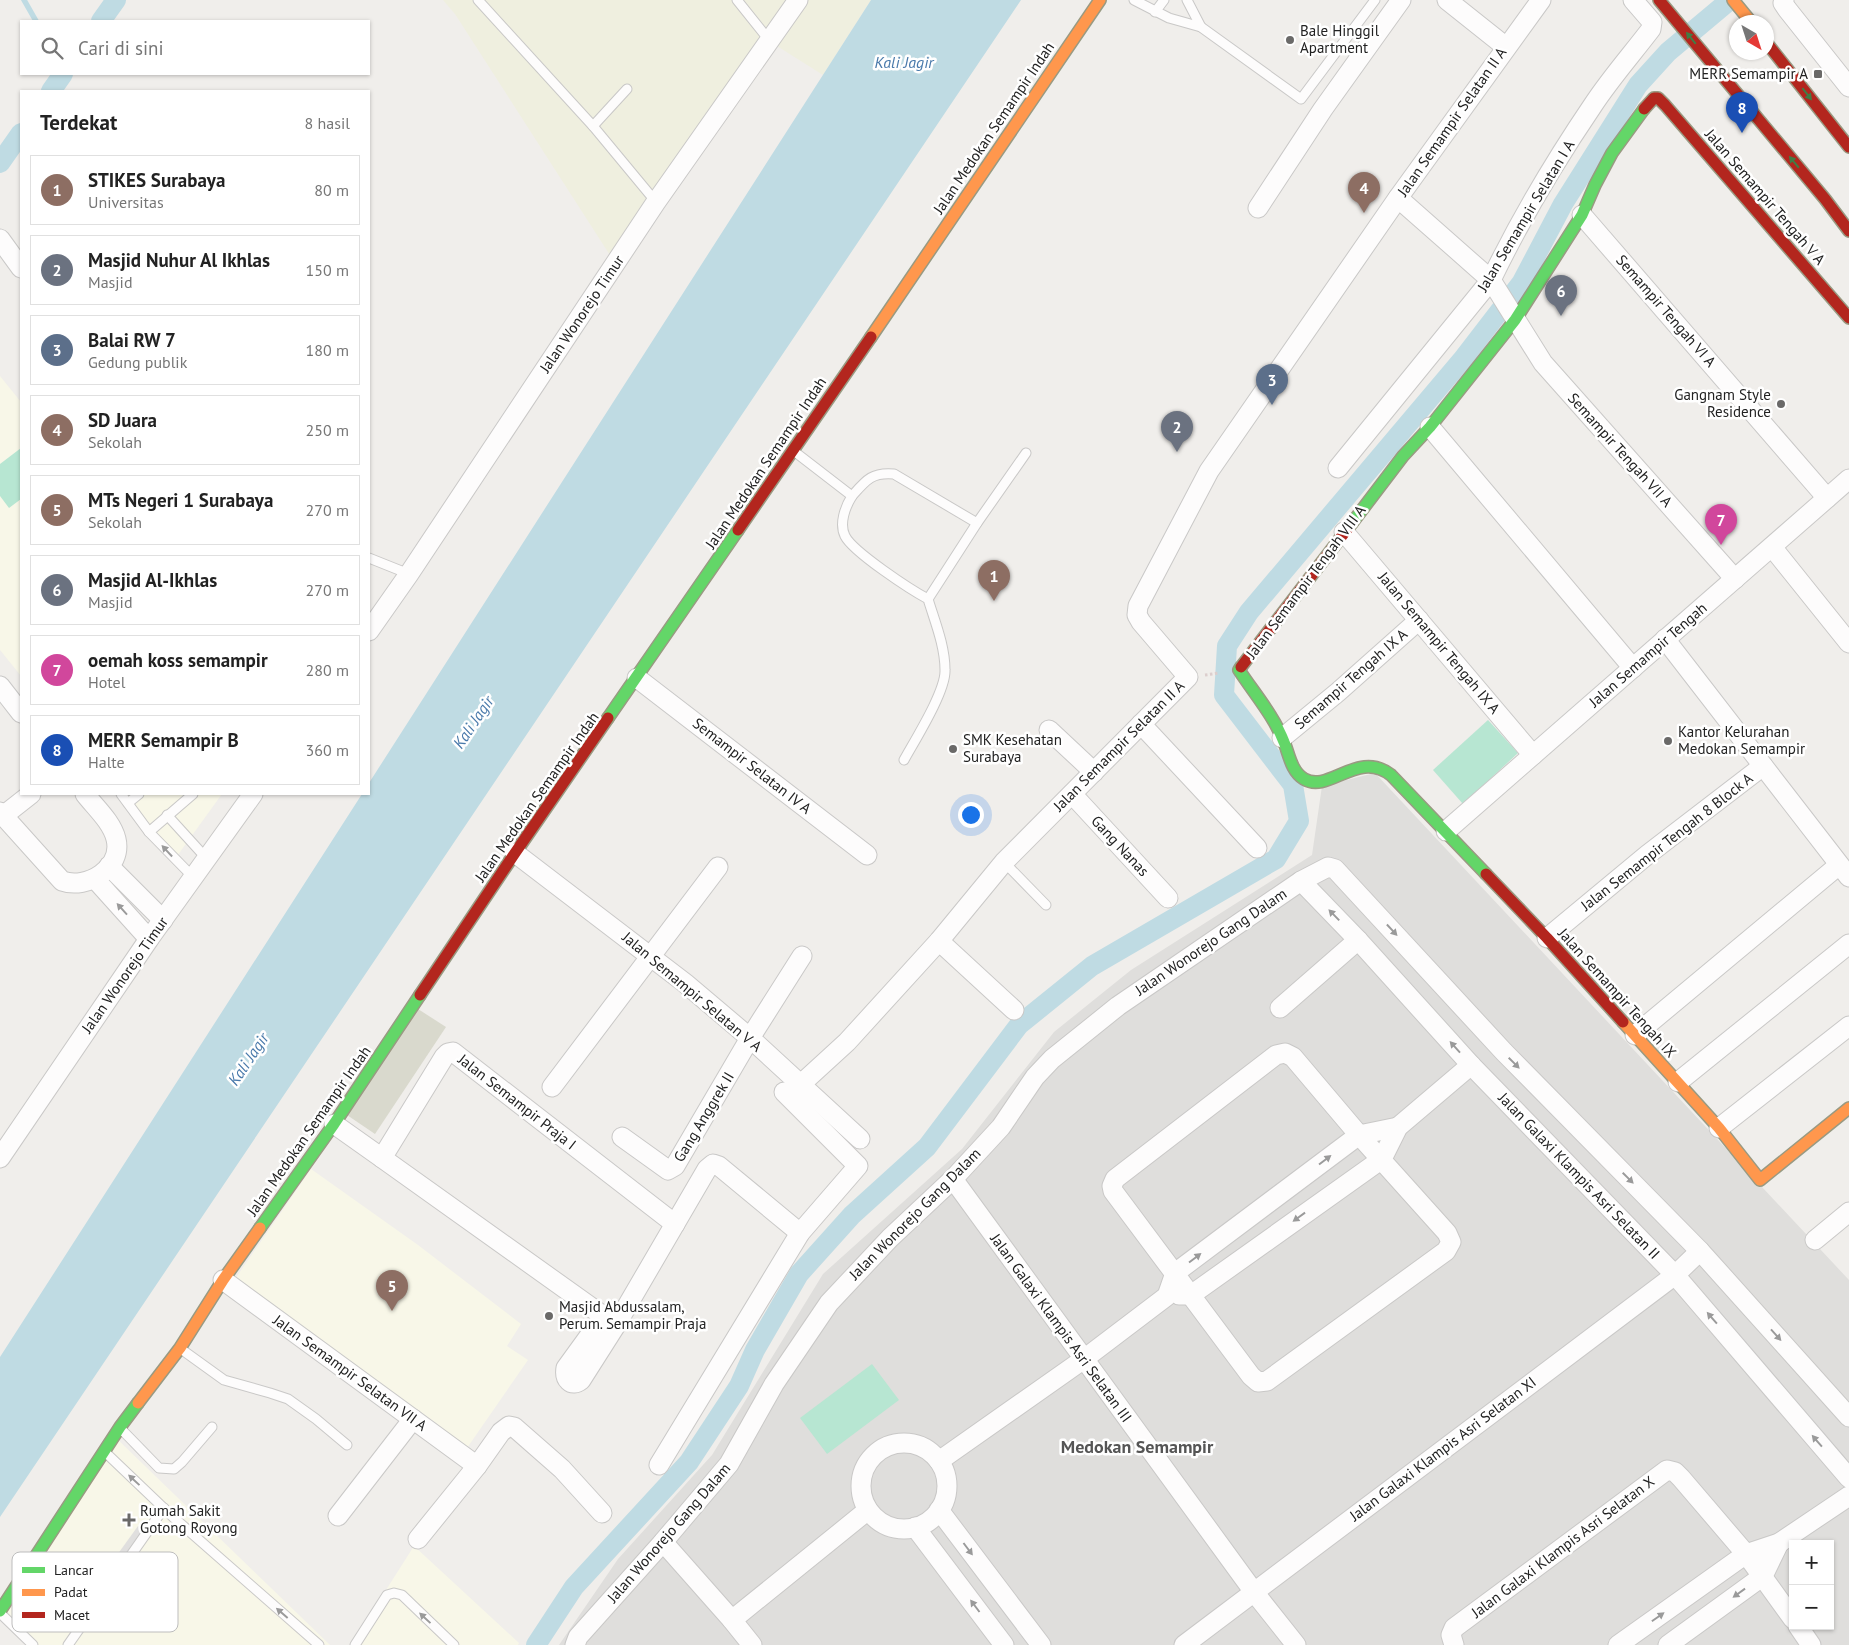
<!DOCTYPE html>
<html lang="id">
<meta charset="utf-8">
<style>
body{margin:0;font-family:"PT Sans",sans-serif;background:#f6f6f6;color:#222}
.controls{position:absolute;right:15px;bottom:15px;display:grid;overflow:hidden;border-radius:0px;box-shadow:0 1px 4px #0004}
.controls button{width:45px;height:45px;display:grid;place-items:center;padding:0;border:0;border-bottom:1px solid #e0e0e0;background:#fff;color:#222;font:25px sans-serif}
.compass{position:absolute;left:1729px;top:15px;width:45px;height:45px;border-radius:50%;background:#fff;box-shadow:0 1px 4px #0004;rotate:141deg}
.you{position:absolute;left:970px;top:814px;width:18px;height:18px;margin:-12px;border:4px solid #fff;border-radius:50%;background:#1a73e8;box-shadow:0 0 0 8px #1a73e833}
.badge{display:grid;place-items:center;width:32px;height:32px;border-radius:50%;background:#6a6968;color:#fff;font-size:16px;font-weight:700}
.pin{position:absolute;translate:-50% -41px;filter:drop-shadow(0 1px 2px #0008)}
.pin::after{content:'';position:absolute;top:26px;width:18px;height:15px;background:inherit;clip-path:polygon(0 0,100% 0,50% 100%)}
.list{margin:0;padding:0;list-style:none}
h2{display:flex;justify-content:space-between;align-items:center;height:65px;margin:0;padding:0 20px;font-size:21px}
h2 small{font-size:16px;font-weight:400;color:#767676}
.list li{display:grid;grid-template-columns:32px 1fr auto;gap:15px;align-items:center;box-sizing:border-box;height:70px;margin:0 10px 10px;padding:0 10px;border:1px solid #e0e0e0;border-radius:0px}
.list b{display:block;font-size:19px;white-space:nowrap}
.list p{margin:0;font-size:16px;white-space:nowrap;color:#767676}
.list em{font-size:16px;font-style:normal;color:#767676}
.icon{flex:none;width:28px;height:28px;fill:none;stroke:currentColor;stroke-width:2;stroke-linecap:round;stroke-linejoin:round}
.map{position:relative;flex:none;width:1849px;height:1645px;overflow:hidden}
.search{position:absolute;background:#fff;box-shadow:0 1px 4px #0004;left:20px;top:20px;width:350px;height:55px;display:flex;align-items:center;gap:12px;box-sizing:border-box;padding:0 18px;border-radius:0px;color:#767676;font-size:19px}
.panel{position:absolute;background:#fff;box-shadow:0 1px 4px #0004;left:20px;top:90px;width:350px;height:705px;border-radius:0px}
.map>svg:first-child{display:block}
</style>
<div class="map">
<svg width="1849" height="1645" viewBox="0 0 1849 1645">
<rect width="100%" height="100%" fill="#f0eeeb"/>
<path fill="#dfdedc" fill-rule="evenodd" d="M1375,773L1849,1280V1645H559L618,1559L712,1455L823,1274L962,1149L1054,1032L1131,970L1312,855L1322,786ZM1793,1544H1830V1626H1793Z"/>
<g fill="#f8f7e8">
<polygon points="0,376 21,402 21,676 0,650"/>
<polygon points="120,794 222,794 175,859"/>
<polygon points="311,1169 418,1245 521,1324 507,1346 528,1360 467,1448 442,1432 436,1423 235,1279"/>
<polygon points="114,1436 330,1645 29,1645 0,1617"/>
<polygon points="414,1546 519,1643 518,1645 351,1645"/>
</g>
<polygon fill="#d9d9cd" points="418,1009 446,1027 375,1134 347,1115"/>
<polygon fill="#efefdf" points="443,0 871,0 823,75 769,41 615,263 455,14"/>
<g fill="#b7e6d2">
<polygon points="21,448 21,499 9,508 0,496 0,464"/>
<polygon points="1488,720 1518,753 1463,804 1433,770"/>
<polygon points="872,1364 899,1400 827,1454 800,1418"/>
</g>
<polygon fill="#e0dfde" points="138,1526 150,1534 97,1617 81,1605"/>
<polygon fill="#bfdbe3" points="871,0 1021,0 0,1517 0,1357 362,794 369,794 369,783"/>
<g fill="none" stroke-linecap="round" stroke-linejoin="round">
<polyline stroke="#bfdbe3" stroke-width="5.5" points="24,0 36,21"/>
<g stroke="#bfdbe3" stroke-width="20">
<polyline points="101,21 116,0"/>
<polyline points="51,91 63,74"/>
<polyline points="0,163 21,133"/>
<polyline points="536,1645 574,1587 689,1462 739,1386 755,1350 799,1274 852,1215 927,1147 1019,1025 1092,966 1276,859 1299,821 1293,785 1224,695 1227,646 1249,612 1462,360 1522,282 1563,204 1638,85 1668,52 1730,0"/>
</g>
<g stroke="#c9c8c7" stroke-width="11">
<g id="lane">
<polyline points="478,0 593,126 656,202"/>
<polyline points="737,0 769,40"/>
<polyline points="1134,0 1169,18 1201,27 1301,99 1375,0"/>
<polyline points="1187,0 1201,27"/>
<polyline points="1155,12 1164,0"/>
<polyline points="593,126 627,89"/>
<path d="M795,452L852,496C845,507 839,524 845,536C853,552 911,590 928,599C935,622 945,646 945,670C946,691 915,740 904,760"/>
<path d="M852,496C866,480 872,472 894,474L977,523"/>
<polyline points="369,558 409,574"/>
<polyline points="928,599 977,523 1026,453"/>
<polyline points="121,794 149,832 194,878"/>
<polyline points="128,803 139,794"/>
<polyline points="167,815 207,859"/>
<polyline points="149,832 193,794"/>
<polyline points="1004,862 1046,905"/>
<polyline points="181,1349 224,1380 270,1393 288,1399 316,1419 347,1445"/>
<polyline points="122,1430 159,1468 174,1469 182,1462 212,1427"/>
<polyline points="106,1453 173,1517 319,1645"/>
<polyline points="1,1614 33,1645"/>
<polyline points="68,1645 164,1508"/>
<polyline points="355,1645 387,1595 394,1593 402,1595 454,1645"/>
</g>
</g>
<g stroke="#c9c8c7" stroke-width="21">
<g id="street">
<polyline points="1447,0 1506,47"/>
<polyline points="1784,0 1783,3 1787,9 1849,87"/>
<polyline points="1398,198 1491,280 1543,363 1735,579"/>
<polyline points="1258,208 1323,109 1401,0"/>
<polyline points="1582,215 1827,498"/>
<polyline points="0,239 21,268"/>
<polyline points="1430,427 1633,668"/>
<path d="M1338,468L1491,280C1520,220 1555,161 1593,105C1610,79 1632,54 1651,29L1652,22L1633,0"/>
<polyline points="1344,532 1533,755"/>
<polyline points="1772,547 1849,643"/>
<polyline points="369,631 409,574 656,202 798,0"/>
<polyline points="1665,639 1849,877"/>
<polyline points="637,678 867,855"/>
<polyline points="0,686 21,713"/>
<polyline points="1141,724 1257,848"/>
<polyline points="1049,730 1094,772"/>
<polyline points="1282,738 1338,692 1419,620"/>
<polyline points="1072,794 1168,898"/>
<path d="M0,812L62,881C87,890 123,868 116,839C112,822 95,807 85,794"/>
<polyline points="3,816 31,794"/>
<polyline points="1446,831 1849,479"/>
<polyline points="515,853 685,983 750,1038 860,1139"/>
<polyline points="109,866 163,920"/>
<polyline points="95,879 149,939"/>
<polyline points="1301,881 1358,940 1471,1065 1675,1275 1849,1478"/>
<polyline points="1547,938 1647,855 1763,766"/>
<polyline points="939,941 1014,1010"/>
<polyline points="1280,1008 1358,940"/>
<polyline points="1635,1035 1839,865"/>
<polygon points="1285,1053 1293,1057 1359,1135 1447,1233 1451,1242 1446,1251 1267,1381 1258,1382 1251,1376 1113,1191 1112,1186 1115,1179 1276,1055"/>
<polyline points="1678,1082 1849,944"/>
<polyline points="800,1085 847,1042 939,941 1004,862 1188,677 1141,622 1137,615 1138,606 1209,471 1398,198 1541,0"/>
<polyline points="552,1087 718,867"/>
<polyline points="334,1124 382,1158"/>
<polyline points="1719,1128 1849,1026"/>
<polyline points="622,1137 668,1170 675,1166 750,1038 802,956"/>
<polyline points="0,1158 149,939 253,794"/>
<polyline points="953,1179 1254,1592 1296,1645"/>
<polyline points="1815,1240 1849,1212"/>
<polyline points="223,1280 477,1466"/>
<polyline points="1179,1295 1191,1295 1382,1159 1398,1127 1471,1065"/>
<path d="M603,1317L566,1368C564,1379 571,1388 581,1380L616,1325L707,1169L713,1164L719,1166L800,1233"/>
<polyline points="616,1325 382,1158 444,1057 448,1053 453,1052 675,1224"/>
<circle cx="904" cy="1486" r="43"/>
<polyline points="939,1461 1084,1359 1167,1296 1175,1273 1359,1135 1398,1127"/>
<polyline points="659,1465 800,1233 858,1166 784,1092"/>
<polyline points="939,1510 1041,1645"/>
<polyline points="338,1516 413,1419"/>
<polyline points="915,1527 1004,1645"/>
<polyline points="418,1539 477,1466 501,1432 509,1426 514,1427 562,1469 602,1513"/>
<polyline points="663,1542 732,1620 752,1645"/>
<polyline points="732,1620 868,1510"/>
<polyline points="1798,1626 1811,1645"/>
<polyline points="575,1645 578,1637 663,1542 729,1464 774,1384 829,1303 890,1238 953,1179 1001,1127 1035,1077 1052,1059 1118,1006 1301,881 1328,867 1335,869 1504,1052 1700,1251 1849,1417"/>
<polyline points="1184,1645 1675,1275 1700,1251"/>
<polyline points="1454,1645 1451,1635 1454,1628 1667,1470 1675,1472 1681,1478 1746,1554 1793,1619"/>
<polyline points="1618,1645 1746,1554 1779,1543 1849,1496"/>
<polyline points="1668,1645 1763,1576 1779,1543"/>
</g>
</g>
<g stroke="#999a82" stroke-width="14">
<g id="fast">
<polyline points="1352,523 1403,456 1430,427 1515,320 1582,215 1595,185 1612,153 1644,109"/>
<path d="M1241,667L1239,670C1254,693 1274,716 1284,742C1289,754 1291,771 1304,779C1329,794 1358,749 1391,775L1486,874"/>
<polyline points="608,718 738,530"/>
<polyline points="260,1228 334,1124 420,995"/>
<polyline points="0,1611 120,1427 138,1403"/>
</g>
</g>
<g stroke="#999a82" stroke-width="14">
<g id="slow">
<polyline points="1733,0 1751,22"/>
<polyline points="871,337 1100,0"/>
<polyline points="1623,1022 1719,1128 1760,1180 1849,1108"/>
<polyline points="138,1403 180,1348 223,1280 260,1228"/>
</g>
</g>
<g stroke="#999a82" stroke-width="14">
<g id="jam">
<polyline points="1659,0 1825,199 1849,231"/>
<polyline points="1766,42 1849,147"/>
<polyline points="1644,109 1654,98 1658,98 1665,105 1849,318"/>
<polyline points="738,530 871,337"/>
<polyline points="1241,667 1352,523"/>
<polyline points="1486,874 1547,938 1623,1022"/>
<polyline points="420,995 515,853 608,718"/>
</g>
</g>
<polyline stroke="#dccecd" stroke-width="3" stroke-dasharray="2.5 2.5" stroke-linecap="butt" points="1205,675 1219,673"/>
<use href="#lane" stroke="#fdfcfc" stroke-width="9"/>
<use href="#street" stroke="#fdfcfc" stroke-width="19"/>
<use href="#fast" stroke="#63d668" stroke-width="11"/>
<use href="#slow" stroke="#ff974d" stroke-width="11"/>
<use href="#jam" stroke="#b3261e" stroke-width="11"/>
</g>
<defs><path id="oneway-solid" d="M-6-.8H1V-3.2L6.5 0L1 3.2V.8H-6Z" transform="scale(1.25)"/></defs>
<g fill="#427c45">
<use href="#oneway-solid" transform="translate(1691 38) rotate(-129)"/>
<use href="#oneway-solid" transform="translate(1807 94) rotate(52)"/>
<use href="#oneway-solid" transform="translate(1794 162) rotate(-130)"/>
</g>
<g fill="#9a9a9a">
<use href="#oneway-solid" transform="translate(167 851) rotate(-133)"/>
<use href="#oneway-solid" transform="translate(122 909) rotate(-132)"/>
<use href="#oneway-solid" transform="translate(1334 915) rotate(-134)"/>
<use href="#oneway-solid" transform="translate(1392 930) rotate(47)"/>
<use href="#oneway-solid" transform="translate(1455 1047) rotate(-132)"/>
<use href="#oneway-solid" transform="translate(1514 1063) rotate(45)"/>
<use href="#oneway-solid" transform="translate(1325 1160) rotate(-37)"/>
<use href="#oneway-solid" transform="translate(1628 1178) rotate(45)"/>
<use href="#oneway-solid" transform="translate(1299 1217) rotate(144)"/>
<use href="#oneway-solid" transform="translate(1195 1258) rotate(-37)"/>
<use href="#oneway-solid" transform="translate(1712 1318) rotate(-131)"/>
<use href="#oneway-solid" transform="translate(1776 1335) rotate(48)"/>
<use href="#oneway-solid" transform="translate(1817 1441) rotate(-131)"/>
<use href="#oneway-solid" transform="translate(134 1480) rotate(-137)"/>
<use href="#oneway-solid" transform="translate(968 1549) rotate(53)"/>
<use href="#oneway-solid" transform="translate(1739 1593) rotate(144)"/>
<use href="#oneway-solid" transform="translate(975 1606) rotate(-127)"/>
<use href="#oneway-solid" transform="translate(282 1613) rotate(-139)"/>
<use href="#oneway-solid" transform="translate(1658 1617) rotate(-35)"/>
<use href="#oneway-solid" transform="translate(425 1618) rotate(-137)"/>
</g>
<g fill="#6a6968" stroke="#fff" stroke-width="2">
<circle cx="1290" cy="40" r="5"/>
<rect x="1813" y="69" width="10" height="10" rx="2.5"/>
<circle cx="1781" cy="404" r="5"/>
<circle cx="1668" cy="741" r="5"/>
<circle cx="953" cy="749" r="5"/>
<circle cx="549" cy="1316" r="5"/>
<path d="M126.5 1512.5h5v5h5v5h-5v5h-5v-5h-5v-5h5z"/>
</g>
<g text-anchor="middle" stroke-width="5" stroke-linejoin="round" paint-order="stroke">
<g font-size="15" fill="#222" stroke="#fff" text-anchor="start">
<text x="1300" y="36">Bale Hinggil<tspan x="1300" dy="17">Apartment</tspan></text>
<text x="1808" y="79" text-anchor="end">MERR Semampir A</text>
<text x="1771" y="400" text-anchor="end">Gangnam Style<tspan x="1771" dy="17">Residence</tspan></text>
<text x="1678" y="737">Kantor Kelurahan<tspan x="1678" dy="17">Medokan Semampir</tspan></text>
<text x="963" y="745">SMK Kesehatan<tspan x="963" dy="17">Surabaya</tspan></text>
<text x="559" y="1312">Masjid Abdussalam,<tspan x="559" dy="17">Perum. Semampir Praja</tspan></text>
<text x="140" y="1516">Rumah Sakit<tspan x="140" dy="17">Gotong Royong</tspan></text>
</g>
<g font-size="15" fill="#222" stroke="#fff">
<text transform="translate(1452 122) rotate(-55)" y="5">Jalan Semampir Selatan II A</text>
<text transform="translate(994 128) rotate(-56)" y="5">Jalan Medokan Semampir Indah</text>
<text transform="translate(1765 197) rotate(49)" y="5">Jalan Semampir Tengah V A</text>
<text transform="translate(1526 216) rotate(-59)" y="5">Jalan Semampir Selatan I A</text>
<text transform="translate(1666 311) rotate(49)" y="5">Semampir Tengah VI A</text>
<text transform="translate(582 314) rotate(-56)" y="5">Jalan Wonorejo Timur</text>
<text transform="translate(1620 450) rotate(48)" y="5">Semampir Tengah VII A</text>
<text transform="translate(766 463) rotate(-56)" y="5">Jalan Medokan Semampir Indah</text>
<text transform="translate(1306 582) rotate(-53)" y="5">Jalan Semampir Tengah VIII A</text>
<text transform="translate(1439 643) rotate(50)" y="5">Jalan Semampir Tengah IX A</text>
<text transform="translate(1648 655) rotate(-41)" y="5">Jalan Semampir Tengah</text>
<text transform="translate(1351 679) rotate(-41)" y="5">Semampir Tengah IX A</text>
<text transform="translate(1119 746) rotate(-45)" y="5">Jalan Semampir Selatan II A</text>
<text transform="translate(752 766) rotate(38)" y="5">Semampir Selatan IV A</text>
<text transform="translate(537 797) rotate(-55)" y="5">Jalan Medokan Semampir Indah</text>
<text transform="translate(1667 842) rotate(-38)" y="5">Jalan Semampir Tengah 8 Block A</text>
<text transform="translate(1120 846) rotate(47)" y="5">Gang Nanas</text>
<text transform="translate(1211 942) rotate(-34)" y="5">Jalan Wonorejo Gang Dalam</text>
<text transform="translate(125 975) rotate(-55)" y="5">Jalan Wonorejo Timur</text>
<text transform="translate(692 992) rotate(40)" y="5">Jalan Semampir Selatan V A</text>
<text transform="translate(1617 993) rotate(48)" y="5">Jalan Semampir Tengah IX</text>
<text transform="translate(517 1102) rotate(38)" y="5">Jalan Semampir Praja I</text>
<text transform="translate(704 1117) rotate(-59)" y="5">Gang Anggrek II</text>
<text transform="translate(309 1131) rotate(-55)" y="5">Jalan Medokan Semampir Indah</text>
<text transform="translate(1579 1176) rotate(46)" y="5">Jalan Galaxi Klampis Asri Selatan II</text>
<text transform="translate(915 1214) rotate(-45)" y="5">Jalan Wonorejo Gang Dalam</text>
<text transform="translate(1061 1328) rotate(54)" y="5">Jalan Galaxi Klampis Asri Selatan III</text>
<text transform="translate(350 1373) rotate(36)" y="5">Jalan Semampir Selatan VII A</text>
<text transform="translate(1443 1449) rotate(-37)" y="5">Jalan Galaxi Klampis Asri Selatan XI</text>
<text transform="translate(669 1533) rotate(-49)" y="5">Jalan Wonorejo Gang Dalam</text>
<text transform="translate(1563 1547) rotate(-37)" y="5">Jalan Galaxi Klampis Asri Selatan X</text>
</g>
<g font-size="16" font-style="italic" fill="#4a7aab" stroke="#fff">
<text x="904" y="68">Kali Jagir</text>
<text transform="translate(473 722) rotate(-56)" y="6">Kali Jagir</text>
<text transform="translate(248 1059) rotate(-56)" y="6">Kali Jagir</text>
</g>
<g font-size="18" font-weight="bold" fill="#555" stroke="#fff">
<text x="1137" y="1453">Medokan Semampir</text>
</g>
</g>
<rect x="12" y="1552" width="166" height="80" rx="8" fill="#fff" stroke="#bdbdbd" stroke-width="1"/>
<rect x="22" y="1567" width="23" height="6" fill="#63d668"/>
<rect x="22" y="1589" width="23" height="7" fill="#ff974d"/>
<rect x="22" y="1612" width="23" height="6" fill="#b3261e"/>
<g font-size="14" fill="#222">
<text x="54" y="1575">Lancar</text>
<text x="54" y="1597">Padat</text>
<text x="54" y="1620">Macet</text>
</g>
</svg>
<div class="controls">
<button>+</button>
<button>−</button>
</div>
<svg class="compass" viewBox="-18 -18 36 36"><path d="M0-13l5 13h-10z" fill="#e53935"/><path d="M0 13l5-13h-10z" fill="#767676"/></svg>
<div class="you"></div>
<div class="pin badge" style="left:994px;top:601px;background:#8d6e63">1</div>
<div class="pin badge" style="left:1177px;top:452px;background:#6b7280">2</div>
<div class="pin badge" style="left:1272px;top:405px;background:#5c6f8a">3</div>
<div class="pin badge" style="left:1364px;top:213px;background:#8d6e63">4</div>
<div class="pin badge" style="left:392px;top:1311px;background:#8d6e63">5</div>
<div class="pin badge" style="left:1561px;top:316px;background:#6b7280">6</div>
<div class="pin badge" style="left:1721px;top:545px;background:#d1479c">7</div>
<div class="pin badge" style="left:1742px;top:133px;background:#1a4fb4">8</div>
<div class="search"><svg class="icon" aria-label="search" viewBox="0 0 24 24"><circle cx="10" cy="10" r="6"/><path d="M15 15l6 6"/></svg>Cari di sini</div>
<section class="panel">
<h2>Terdekat<small>8 hasil</small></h2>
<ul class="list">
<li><span class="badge" style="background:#8d6e63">1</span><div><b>STIKES Surabaya</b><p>Universitas</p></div><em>80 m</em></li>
<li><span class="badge" style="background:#6b7280">2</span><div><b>Masjid Nuhur Al Ikhlas</b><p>Masjid</p></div><em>150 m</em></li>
<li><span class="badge" style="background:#5c6f8a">3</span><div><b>Balai RW 7</b><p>Gedung publik</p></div><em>180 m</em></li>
<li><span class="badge" style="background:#8d6e63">4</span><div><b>SD Juara</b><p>Sekolah</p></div><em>250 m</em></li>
<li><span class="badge" style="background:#8d6e63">5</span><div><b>MTs Negeri 1 Surabaya</b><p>Sekolah</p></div><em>270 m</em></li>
<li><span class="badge" style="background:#6b7280">6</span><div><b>Masjid Al-Ikhlas</b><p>Masjid</p></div><em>270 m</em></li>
<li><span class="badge" style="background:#d1479c">7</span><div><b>oemah koss semampir</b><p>Hotel</p></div><em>280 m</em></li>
<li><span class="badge" style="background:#1a4fb4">8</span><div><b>MERR Semampir B</b><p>Halte</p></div><em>360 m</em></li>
</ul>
</section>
</div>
